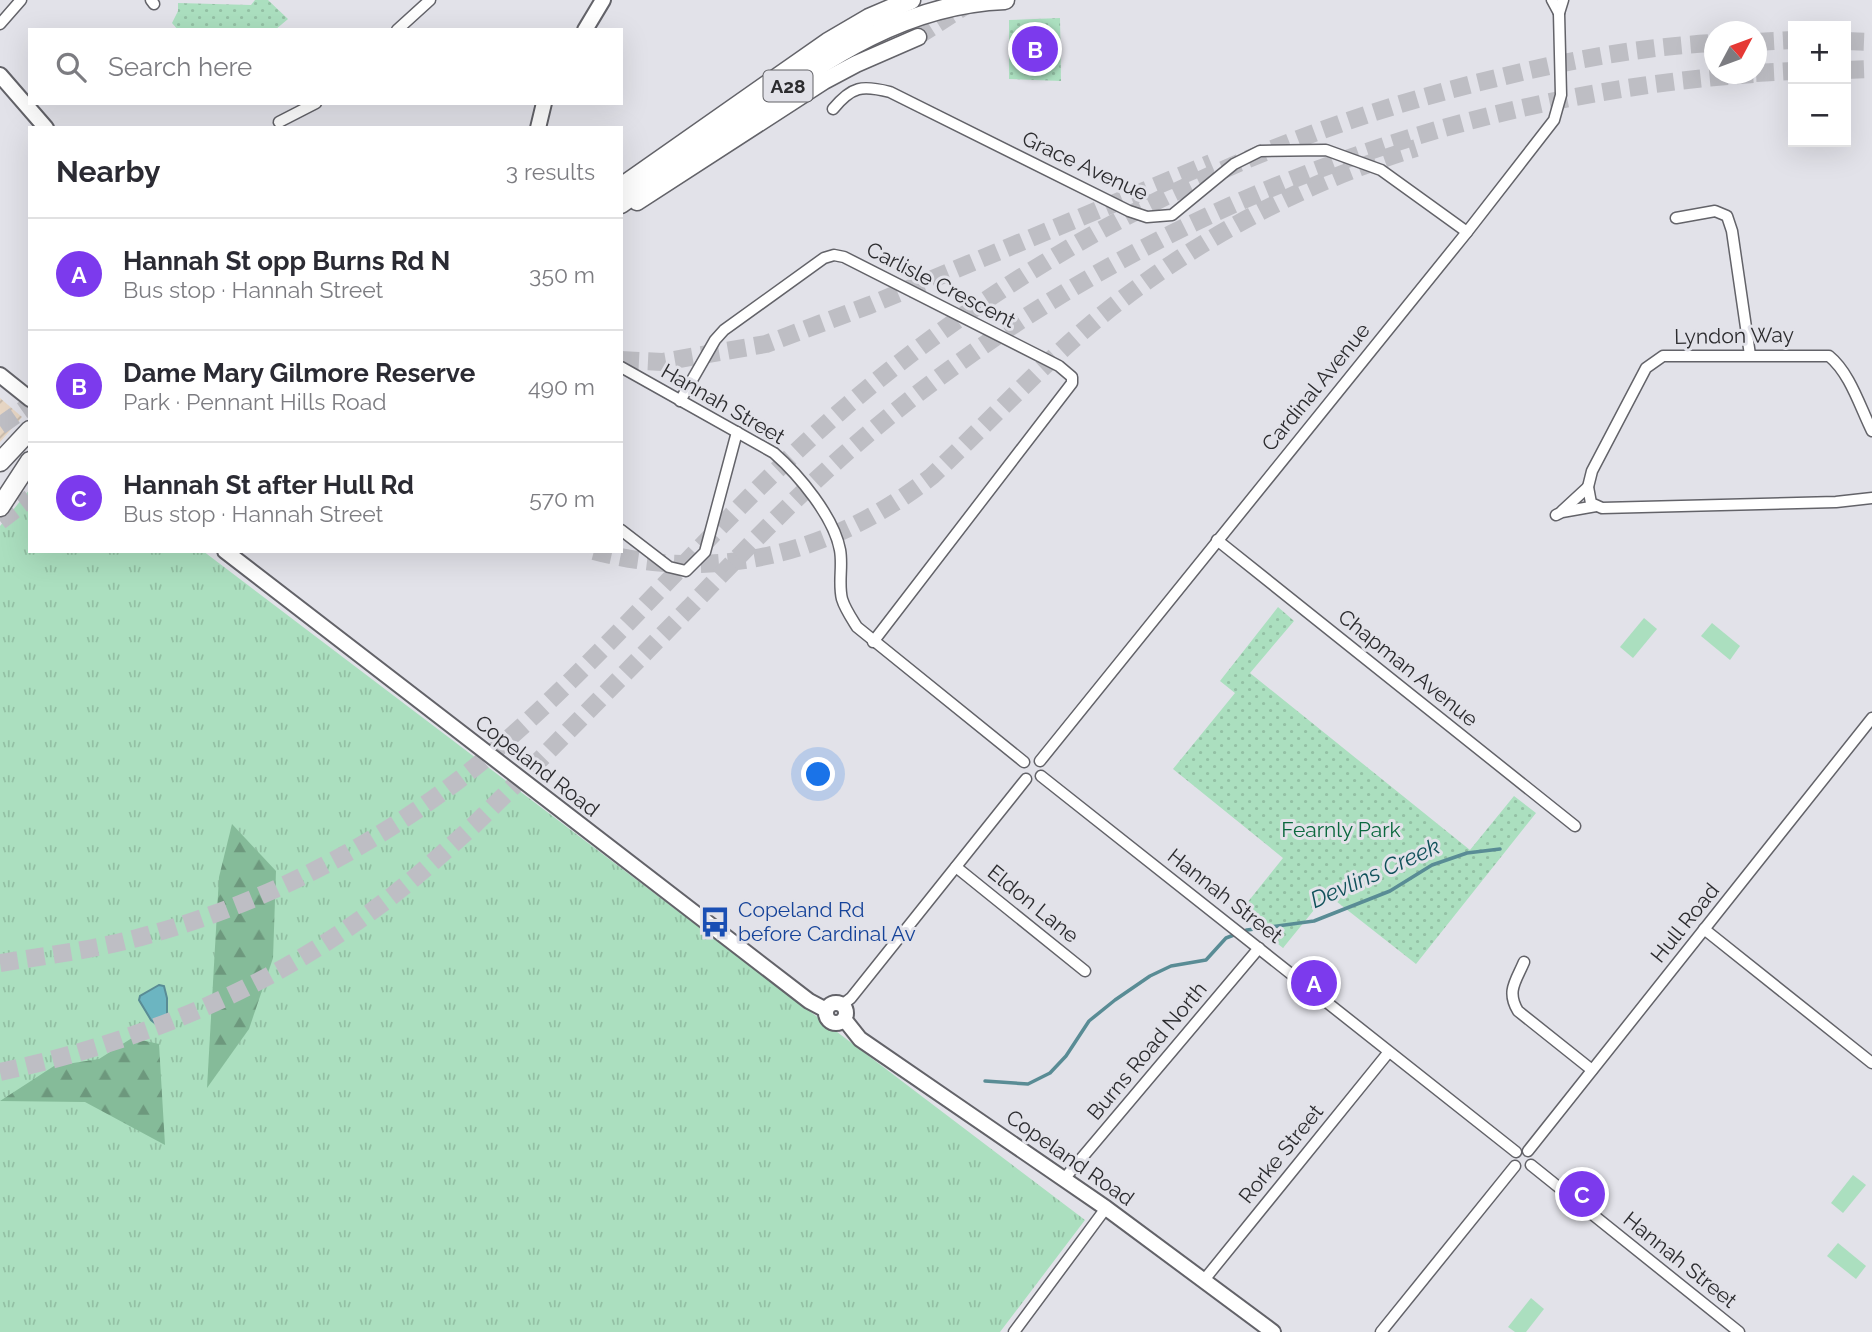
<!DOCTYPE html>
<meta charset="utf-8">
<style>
body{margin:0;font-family:Raleway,sans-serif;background:#f2f2f3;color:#2b2b33}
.controls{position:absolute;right:21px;top:21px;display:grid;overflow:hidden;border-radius:0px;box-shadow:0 7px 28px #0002}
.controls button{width:63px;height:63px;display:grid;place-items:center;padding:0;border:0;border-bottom:2px solid #e1e1e2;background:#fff;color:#2b2b33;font:35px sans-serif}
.compass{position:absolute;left:1704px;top:21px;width:63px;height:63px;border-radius:50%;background:#fff;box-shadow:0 7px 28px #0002;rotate:49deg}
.you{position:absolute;left:819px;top:775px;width:24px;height:24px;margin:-18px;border:5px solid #fff;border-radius:50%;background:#1a73e8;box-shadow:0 0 0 10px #1a73e833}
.badge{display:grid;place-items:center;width:46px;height:46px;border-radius:50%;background:#7c3aed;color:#fff;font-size:23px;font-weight:700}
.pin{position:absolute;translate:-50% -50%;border:4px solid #fff;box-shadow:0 2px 7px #0006}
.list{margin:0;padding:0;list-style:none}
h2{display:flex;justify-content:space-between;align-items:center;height:91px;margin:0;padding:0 28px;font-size:30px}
h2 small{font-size:23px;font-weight:400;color:#7c7c81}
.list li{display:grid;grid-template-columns:46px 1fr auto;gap:21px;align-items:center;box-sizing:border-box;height:112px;padding:0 28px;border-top:2px solid #e1e1e2}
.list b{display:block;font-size:26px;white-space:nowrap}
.list p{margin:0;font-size:23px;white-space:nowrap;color:#7c7c81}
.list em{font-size:23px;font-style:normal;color:#7c7c81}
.icon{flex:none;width:38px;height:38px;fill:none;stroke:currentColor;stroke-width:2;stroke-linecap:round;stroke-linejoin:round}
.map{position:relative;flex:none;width:1872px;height:1332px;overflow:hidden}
.search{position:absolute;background:#fff;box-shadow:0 7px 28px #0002;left:28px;top:28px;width:595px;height:77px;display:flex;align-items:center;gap:18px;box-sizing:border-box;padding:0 24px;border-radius:0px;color:#7c7c81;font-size:26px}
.panel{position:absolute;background:#fff;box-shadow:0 7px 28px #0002;left:28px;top:126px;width:595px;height:427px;border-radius:0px}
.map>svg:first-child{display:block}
</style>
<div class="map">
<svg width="1872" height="1332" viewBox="0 0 1872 1332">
<defs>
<pattern id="industrial-furrows" width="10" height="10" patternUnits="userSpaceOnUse" patternTransform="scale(1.75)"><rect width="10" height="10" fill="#e7d6c4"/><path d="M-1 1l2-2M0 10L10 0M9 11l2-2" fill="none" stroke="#c6b8a9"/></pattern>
<pattern id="grass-tufts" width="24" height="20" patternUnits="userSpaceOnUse" patternTransform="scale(1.75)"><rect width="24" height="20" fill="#abdfbf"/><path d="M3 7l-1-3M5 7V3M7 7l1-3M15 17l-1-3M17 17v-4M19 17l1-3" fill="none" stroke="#93c0a4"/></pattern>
<pattern id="forest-firs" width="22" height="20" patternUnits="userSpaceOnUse" patternTransform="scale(1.75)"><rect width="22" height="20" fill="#85bb99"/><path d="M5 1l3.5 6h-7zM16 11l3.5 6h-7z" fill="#6d987d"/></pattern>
<pattern id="park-dots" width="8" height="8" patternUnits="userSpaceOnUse" patternTransform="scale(1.75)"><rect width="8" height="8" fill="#abdfbf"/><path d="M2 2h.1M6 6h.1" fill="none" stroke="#93c0a4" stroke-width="1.8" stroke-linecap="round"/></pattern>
</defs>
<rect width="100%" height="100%" fill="#e2e2e9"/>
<polygon fill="url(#industrial-furrows)" points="0,398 22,417 0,442"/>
<polygon fill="url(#grass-tufts)" points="30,489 30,551 203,551 1085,1220 1000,1332 0,1332 0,526"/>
<g fill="url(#forest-firs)">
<polygon points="232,824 276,871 273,958 249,1029 207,1088 219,877"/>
<polygon points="132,1038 159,1044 165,1145 85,1102 0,1101 54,1066 99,1059"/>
</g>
<g fill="url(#park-dots)">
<polygon points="255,0 268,0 288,19 275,30 178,30 172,23 178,11 178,3 251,5"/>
<polygon points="1060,18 1061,81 1009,79 1009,20"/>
<polygon points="1278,607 1294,621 1250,673 1470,850 1514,796 1536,813 1416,964 1327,894 1283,948 1239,913 1283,858 1173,769 1235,693 1220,681"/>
</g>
<g fill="#abdfbf">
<polygon points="1644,618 1657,629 1633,658 1620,647"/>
<polygon points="1712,623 1740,646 1730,660 1701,636"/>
<polygon points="1853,1175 1866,1185 1843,1213 1831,1203"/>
<polygon points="1838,1243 1866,1266 1856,1279 1827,1256"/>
<polygon points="1531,1298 1544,1309 1526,1332 1515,1332 1508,1327"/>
</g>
<polygon fill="#6cb5c1" stroke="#598c95" stroke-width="2" points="159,985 164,986 167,998 167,1025 162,1029 151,1020 139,1000 140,996"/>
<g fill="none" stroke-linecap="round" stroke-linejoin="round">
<polyline stroke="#598c95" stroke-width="3.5" points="985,1081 1028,1084 1050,1073 1066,1056 1089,1021 1115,1000 1150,976 1171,966 1206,960 1226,938 1247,930 1314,921 1390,891 1432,865 1467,853 1500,849"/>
<polyline stroke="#bebec4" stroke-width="16" stroke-dasharray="16 8" stroke-linecap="butt" points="918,37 970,4"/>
<g stroke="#bebec4" stroke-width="18" stroke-dasharray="18 9" stroke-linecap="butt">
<polyline points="1846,41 1872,42"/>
<polyline points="1756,42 1793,40"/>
<polyline points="1846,70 1872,69"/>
<polyline points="1756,73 1793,71"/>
<polyline points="621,360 662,362 766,344 870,305 1211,163"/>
<polyline points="0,426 30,405"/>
<polyline points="0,521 30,498"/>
<path d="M594,551C716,584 834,553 932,476C989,422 1042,364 1102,315C1195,240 1302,183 1416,148"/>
<path d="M0,963C50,955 99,949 148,935C275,900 399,834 499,747C622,640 725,510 849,404C1035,245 1260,134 1497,78C1569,60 1641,47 1714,43"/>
<path d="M0,1072C135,1043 260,993 372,911C408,885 441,855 474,825C547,754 618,680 690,607C743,552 796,496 854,446C1104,229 1422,97 1753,74"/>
</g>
<g stroke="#636369" stroke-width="13">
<g id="street">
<polyline points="151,0 154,4"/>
<polyline points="1552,0 1559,13"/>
<polyline points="0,24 21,0"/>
<polyline points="397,30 430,0"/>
<path d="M833,109C852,86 862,85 890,92L1129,211L1147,217L1172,215L1234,164L1260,151L1326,150L1381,170L1467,232"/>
<polyline points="279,122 316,103"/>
<polyline points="1676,218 1715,211 1727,216 1732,231 1750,355"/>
<path d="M621,367L774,453C799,475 834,517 840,550C843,566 838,583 842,599C845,609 852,619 857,627L1024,762"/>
<polyline points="680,401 715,340 724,330 824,258 834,255 844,257 1059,366 1072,377 1072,383 873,642"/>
<path d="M1872,431C1860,407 1850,373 1829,356H1663L1646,368L1592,471L1588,487L1591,503L1602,508L1836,502L1872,498"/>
<polyline points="1562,511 1588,487"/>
<polyline points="1556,515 1562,512 1596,506"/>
<polyline points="621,530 669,567 686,571 705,552 737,432"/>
<polyline points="1217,540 1575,826"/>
<polyline points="1040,761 1467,232 1554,120 1561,95 1559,13 1563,0"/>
<polyline points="1041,776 1516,1152"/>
<polyline points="956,867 1085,971"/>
<polyline points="1704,929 1872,1063"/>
<path d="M1524,962C1516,981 1506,991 1518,1011L1592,1070"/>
<polyline points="842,1005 851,998 1026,779"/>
<polyline points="1528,1151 1872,718"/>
<polyline points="1531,1165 1739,1332"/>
<polyline points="1064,1179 1259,948"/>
<polyline points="1204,1280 1388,1053"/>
<polyline points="1014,1332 1106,1208"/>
<polyline points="1381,1332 1515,1166"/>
</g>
</g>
<g stroke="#636369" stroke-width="18">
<g id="secondary">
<polyline points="585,30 603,0"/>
<polyline points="0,75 46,128"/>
<polyline points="538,128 544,103"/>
<polyline points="0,375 30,399"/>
<polyline points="225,551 809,1001 826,1010"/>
<circle cx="836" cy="1013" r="10"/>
<polyline points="844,1019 860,1039 1106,1208 1273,1332"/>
</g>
</g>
<g stroke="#636369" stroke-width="19">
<polyline id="primary" points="637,202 824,81 856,64 918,37"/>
</g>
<g stroke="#636369" stroke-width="21">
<g id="highway">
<polyline points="621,187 828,42 869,18 911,0"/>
<path d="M621,204C665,173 708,142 751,112C830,56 905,4 1005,0"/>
<polyline points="0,462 30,430"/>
<polyline points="0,507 30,461"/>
</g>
</g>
<use href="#street" stroke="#fff" stroke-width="10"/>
<use href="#secondary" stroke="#fff" stroke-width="14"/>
<use href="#primary" stroke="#fff" stroke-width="16"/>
<use href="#highway" stroke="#fff" stroke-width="18"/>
</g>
<defs>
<g id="bus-bare" transform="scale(2.415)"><path d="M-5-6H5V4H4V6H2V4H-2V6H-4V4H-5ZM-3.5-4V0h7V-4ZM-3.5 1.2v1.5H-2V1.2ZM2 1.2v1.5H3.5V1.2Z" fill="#1a4fb4" stroke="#e2e2e9" stroke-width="2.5" paint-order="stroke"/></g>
</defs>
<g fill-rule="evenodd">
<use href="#bus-bare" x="715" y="922"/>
</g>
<g text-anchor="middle" stroke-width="6" stroke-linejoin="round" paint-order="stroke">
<rect fill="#e2e2e9" stroke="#636367" stroke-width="2" x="763.5" y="70.5" width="49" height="31" rx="5"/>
<g font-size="19" font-weight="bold" fill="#2c2c2f">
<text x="788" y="93">A28</text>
</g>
<g font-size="21" fill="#2c2c2f" stroke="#e2e2e9">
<text transform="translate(1085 166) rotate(25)" y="7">Grace Avenue</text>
<text transform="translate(941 285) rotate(27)" y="7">Carlisle Crescent</text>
<text transform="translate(1734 336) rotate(-1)" y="7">Lyndon Way</text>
<text transform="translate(1316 387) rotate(-51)" y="7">Cardinal Avenue</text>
<text transform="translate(723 404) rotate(30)" y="7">Hannah Street</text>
<text transform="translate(1408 668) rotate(39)" y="7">Chapman Avenue</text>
<text transform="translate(537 766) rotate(38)" y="7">Copeland Road</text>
<text transform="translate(1225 896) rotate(38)" y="7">Hannah Street</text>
<text transform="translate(1033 904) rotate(39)" y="7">Eldon Lane</text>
<text transform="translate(1685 923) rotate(-51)" y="7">Hull Road</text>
<text transform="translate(1147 1051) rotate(-50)" y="7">Burns Road North</text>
<text transform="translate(1281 1154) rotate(-51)" y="7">Rorke Street</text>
<text transform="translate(1070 1158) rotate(35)" y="7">Copeland Road</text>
<text transform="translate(1680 1260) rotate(39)" y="7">Hannah Street</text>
</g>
<g font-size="21" fill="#0b683e" stroke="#e2e2e9">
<text x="1341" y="837">Fearnly Park</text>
</g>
<g font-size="21" fill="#164399" stroke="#e2e2e9" text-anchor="start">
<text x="738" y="917">Copeland Rd<tspan x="738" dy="24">before Cardinal Av</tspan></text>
</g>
<g font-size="23" font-style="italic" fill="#10515a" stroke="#e2e2e9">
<text transform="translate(1375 873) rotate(-24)" y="8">Devlins Creek</text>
</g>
</g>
</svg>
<div class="controls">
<button>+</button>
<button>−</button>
</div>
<svg class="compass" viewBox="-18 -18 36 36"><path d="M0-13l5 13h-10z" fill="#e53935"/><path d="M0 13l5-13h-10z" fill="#7c7c81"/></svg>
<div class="you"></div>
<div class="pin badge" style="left:1314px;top:983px">A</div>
<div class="pin badge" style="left:1035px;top:49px">B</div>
<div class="pin badge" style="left:1582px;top:1194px">C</div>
<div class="search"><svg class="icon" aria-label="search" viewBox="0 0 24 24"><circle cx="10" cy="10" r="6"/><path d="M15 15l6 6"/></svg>Search here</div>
<section class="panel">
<h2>Nearby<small>3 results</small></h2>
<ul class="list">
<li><span class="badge">A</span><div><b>Hannah St opp Burns Rd N</b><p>Bus stop · Hannah Street</p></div><em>350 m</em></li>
<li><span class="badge">B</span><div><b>Dame Mary Gilmore Reserve</b><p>Park · Pennant Hills Road</p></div><em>490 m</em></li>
<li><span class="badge">C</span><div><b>Hannah St after Hull Rd</b><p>Bus stop · Hannah Street</p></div><em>570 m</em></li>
</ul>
</section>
</div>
